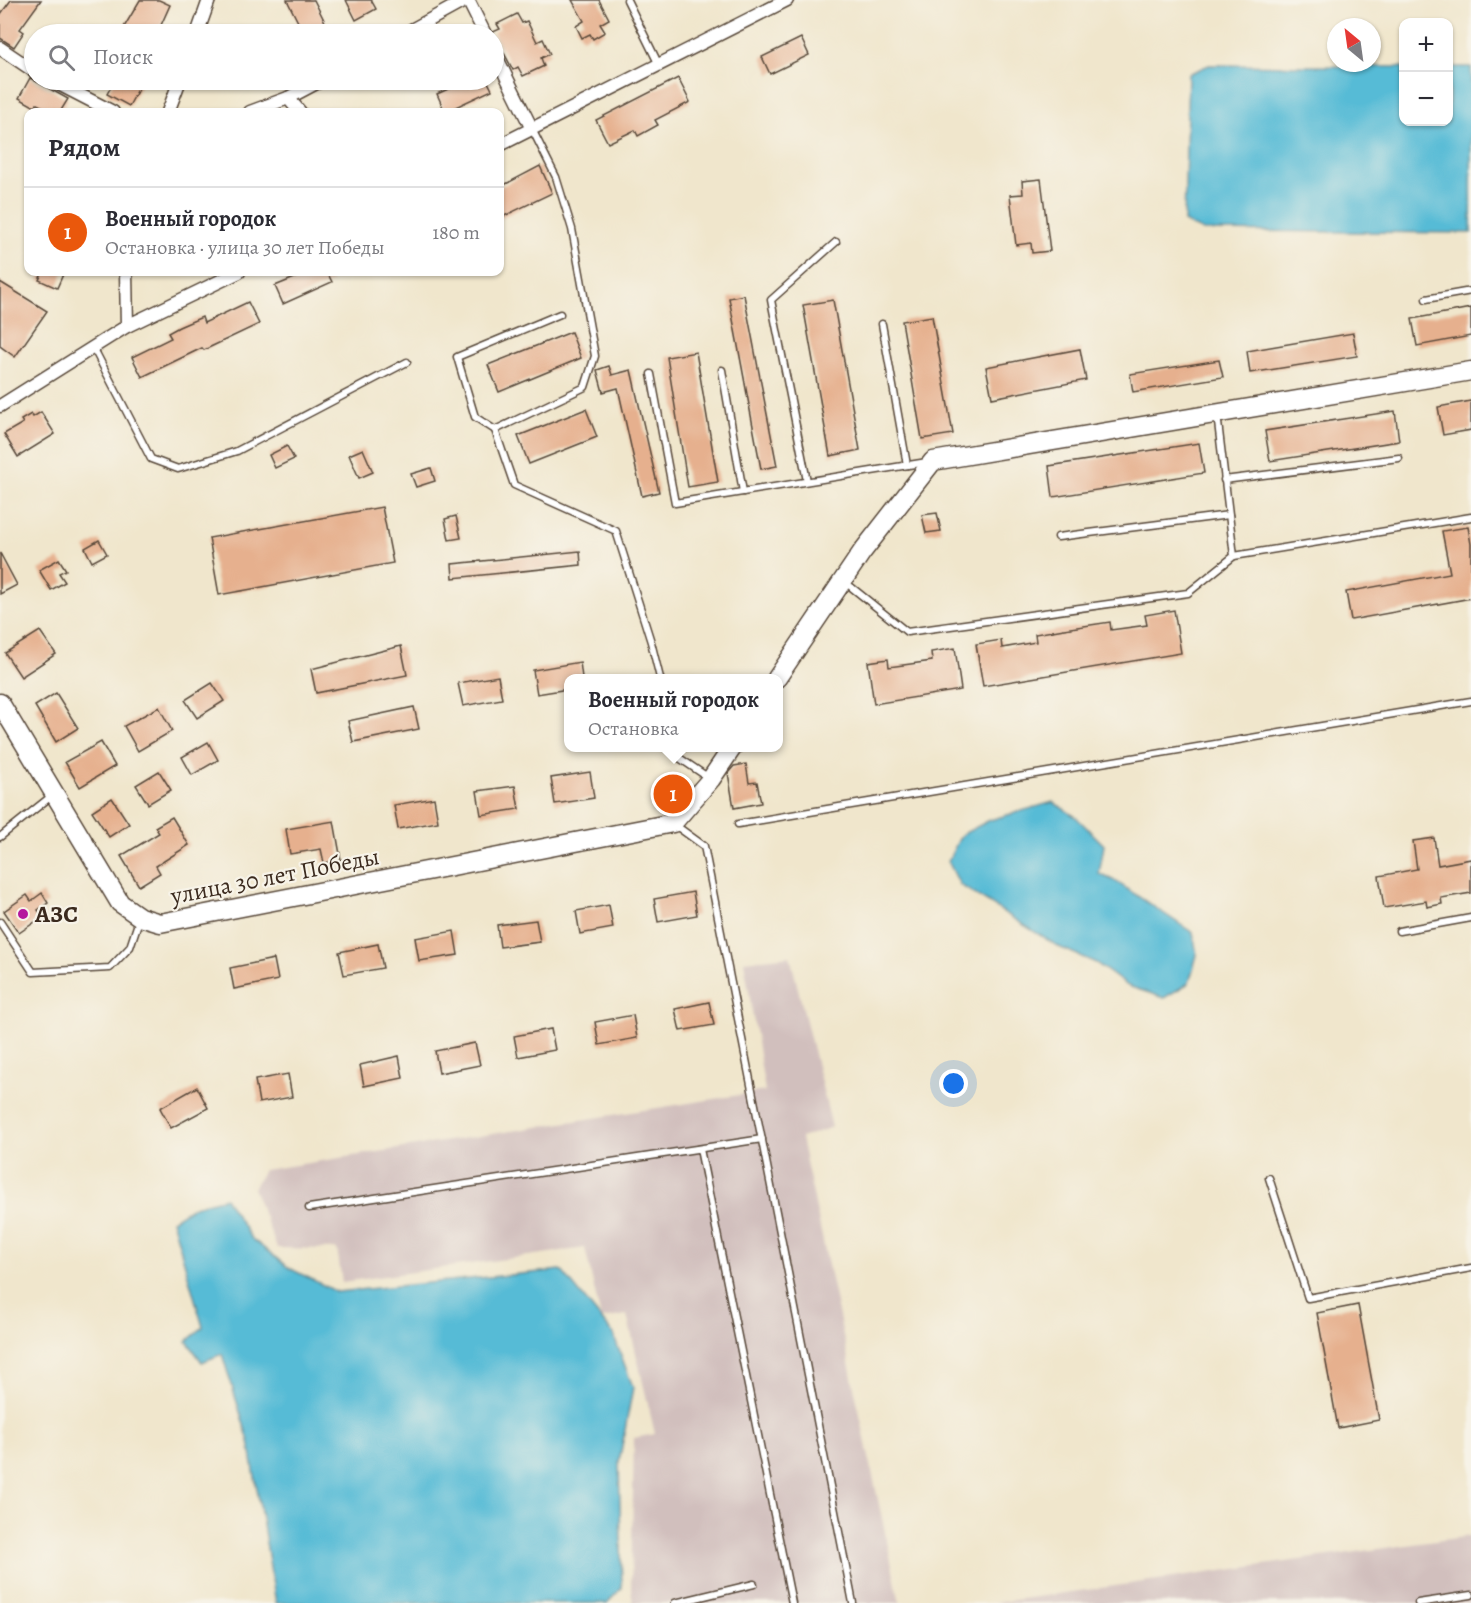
<!DOCTYPE html>
<html lang="ru">
<meta charset="utf-8">
<style>
body{margin:0;font-family:Alegreya,serif;background:#f7f7f7;color:#2b2b33}
.controls{position:absolute;right:18px;top:18px;display:grid;overflow:hidden;border-radius:12px;box-shadow:0 2px 4px #0004}
.controls button{width:54px;height:54px;display:grid;place-items:center;padding:0;border:0;border-bottom:2px solid #e1e1e2;background:#fff;color:#2b2b33;font:30px sans-serif}
.compass{position:absolute;left:1327px;top:18px;width:54px;height:54px;border-radius:50%;background:#fff;box-shadow:0 2px 4px #0004;rotate:331deg}
.you{position:absolute;left:954px;top:1084px;width:21px;height:21px;margin:-15px;border:4px solid #fff;border-radius:50%;background:#1a73e8;box-shadow:0 0 0 9px #1a73e833}
.badge{display:grid;place-items:center;width:39px;height:39px;border-radius:50%;background:#ea580c;color:#fff;font-size:20px;font-weight:700}
.pin{position:absolute;translate:-50% -50%;border:3px solid #fff;box-shadow:0 2px 6px #0006}
.popup{position:absolute;left:564px;top:674px;width:219px;height:78px;box-sizing:border-box;display:grid;place-content:center;border-radius:12px;background:#fff;filter:drop-shadow(0 2px 4px #0005);font-size:20px;white-space:nowrap;color:#7c7c81}
.popup b{font-size:22px;color:#2b2b33}
.popup::after{content:'';position:absolute;left:50%;top:100%;margin-left:-12px;border:12px solid transparent;border-top-color:#fff}
.list{margin:0;padding:0;list-style:none}
h2{display:flex;justify-content:space-between;align-items:center;height:78px;margin:0;padding:0 24px;font-size:26px}
h2 small{font-size:20px;font-weight:400;color:#7c7c81}
.list li{display:grid;grid-template-columns:39px 1fr auto;gap:18px;align-items:center;box-sizing:border-box;height:90px;padding:0 24px;border-top:2px solid #e1e1e2}
.list b{display:block;font-size:22px;white-space:nowrap}
.list p{margin:0;font-size:20px;white-space:nowrap;color:#7c7c81}
.list em{font-size:20px;font-style:normal;color:#7c7c81}
.icon{flex:none;width:33px;height:33px;fill:none;stroke:currentColor;stroke-width:2;stroke-linecap:round;stroke-linejoin:round}
.map{position:relative;flex:none;width:1471px;height:1603px;overflow:hidden}
.search{position:absolute;background:#fff;box-shadow:0 2px 4px #0004;left:24px;top:24px;width:480px;height:66px;display:flex;align-items:center;gap:15px;box-sizing:border-box;padding:0 21px;border-radius:33px;color:#7c7c81;font-size:22px}
.panel{position:absolute;background:#fff;box-shadow:0 2px 4px #0004;left:24px;top:108px;width:480px;height:168px;border-radius:12px}
.map>svg:first-child{display:block}
</style>
<div class="map">
<svg width="1471" height="1603" viewBox="0 0 1471 1603">
<rect width="100%" height="100%" fill="#f7f3e8"/>
<filter id="ink" filterUnits="userSpaceOnUse"><feTurbulence type="fractalNoise" baseFrequency=".0167" numOctaves="2"/><feDisplacementMap in="SourceGraphic" scale="12" xChannelSelector="R" yChannelSelector="G"/><feConvolveMatrix kernelMatrix="1 2 1 2 8 2 1 2 1" color-interpolation-filters="sRGB"/></filter>
<filter id="wash" filterUnits="userSpaceOnUse"><feTurbulence type="fractalNoise" baseFrequency=".008" numOctaves="4" result="noise"/><feDisplacementMap in="SourceGraphic" scale="24" xChannelSelector="R" yChannelSelector="G"/><feGaussianBlur stdDeviation="1.35" result="paint"/><feColorMatrix in="noise" values="0 0 0 0 0 0 0 0 0 0 0 0 0 0 0 0 0 1.4 0 .05"/><feComposite in="paint" operator="in"/></filter>
<g filter="url(#wash)">
<rect width="100%" height="100%" fill="#f0e6cc"/>
<g fill="#d1bfbd">
<polygon points="790,956 832,1127 801,1138 900,1603 633,1603 631,1590 634,1438 655,1434 627,1315 601,1319 585,1248 342,1282 337,1249 277,1248 253,1188 264,1170 765,1091 744,961"/>
<polygon points="1471,1536 1471,1603 993,1603"/>
</g>
<g fill="#57bbd6" stroke="#49727a" stroke-width="1.5">
<polygon points="1209,65 1403,67 1404,122 1448,122 1449,67 1471,67 1471,233 1203,231 1184,222 1188,74"/>
<polygon points="1053,802 1076,817 1104,845 1099,874 1115,881 1193,933 1197,955 1189,983 1164,998 1128,986 1096,963 1059,947 960,885 948,861 961,835 990,820"/>
<polygon points="225,1198 251,1238 289,1268 337,1292 561,1270 613,1334 633,1387 619,1462 622,1588 607,1603 276,1603 249,1441 222,1354 202,1362 187,1341 203,1327 172,1220 194,1206"/>
</g>
<g id="blocks">
<g fill="#e6b08e">
<polygon points="11,0 41,0 20,29 24,32 14,47 0,38 0,15"/>
<polygon points="140,0 159,0 170,5 157,34 120,34"/>
<polygon points="287,0 314,0 331,34 304,34"/>
<polygon points="346,0 371,0 376,9 356,20"/>
<polygon points="572,0 599,0 609,19 600,24 605,32 593,39 590,34 582,38 576,26 584,21"/>
<polygon points="517,14 522,23 527,21 537,42 543,39 550,54 541,58 544,66 523,76 518,67 513,70 493,32 500,29 497,24"/>
<polygon points="801,38 809,55 770,74 762,57"/>
<polygon points="30,78 68,99 60,112 54,112 37,104 35,107 19,98"/>
<polygon points="678,78 690,102 655,120 658,125 638,136 635,130 608,143 596,120"/>
<polygon points="115,80 143,80 129,106 107,94"/>
<polygon points="468,80 487,80 492,90 445,112 437,94"/>
<polygon points="540,166 552,193 500,218 500,187"/>
<polygon points="1041,179 1050,251 1032,253 1031,243 1016,245 1010,195 1023,194 1022,181"/>
<polygon points="43,272 64,272 57,288 39,280"/>
<polygon points="309,272 327,272 332,282 283,304 275,286"/>
<polygon points="0,282 47,311 15,357 0,346"/>
<polygon points="744,295 777,466 761,469 729,298"/>
<polygon points="833,300 860,450 830,456 803,305"/>
<polygon points="248,302 259,324 204,350 202,348 142,377 132,357 171,338 168,333 179,327 202,317 204,323"/>
<polygon points="1471,308 1471,336 1417,346 1412,319"/>
<polygon points="932,316 953,434 922,439 902,321"/>
<polygon points="571,332 581,358 499,392 488,365"/>
<polygon points="1353,333 1357,356 1250,373 1247,351"/>
<polygon points="1080,349 1086,380 992,398 986,367"/>
<polygon points="696,352 718,482 688,487 667,357"/>
<polygon points="1219,360 1223,377 1133,392 1130,374"/>
<polygon points="609,366 612,375 631,370 659,492 642,496 618,388 603,392 597,370"/>
<polygon points="1471,401 1471,430 1443,435 1438,407"/>
<polygon points="586,409 597,437 529,464 518,436"/>
<polygon points="1395,411 1399,441 1270,461 1265,431"/>
<polygon points="41,412 55,434 18,457 4,434 23,423 21,420 31,414 33,417"/>
<polygon points="1199,443 1204,473 1053,497 1049,466"/>
<polygon points="287,446 294,459 275,468 269,455"/>
<polygon points="363,449 373,472 359,478 349,455"/>
<polygon points="431,468 435,481 416,487 411,474"/>
<polygon points="382,507 393,563 219,595 209,538"/>
<polygon points="937,513 941,531 926,533 922,515"/>
<polygon points="456,516 461,538 449,540 445,519"/>
<polygon points="1468,527 1471,544 1471,598 1351,620 1346,592 1450,573 1442,531"/>
<polygon points="99,540 107,554 92,562 85,548"/>
<polygon points="580,551 581,565 453,578 452,564"/>
<polygon points="0,553 17,585 0,594"/>
<polygon points="59,559 66,570 59,573 65,582 51,590 39,570"/>
<polygon points="1174,610 1181,653 983,686 976,644 1001,640 1002,648 1036,642 1035,634 1064,629 1110,622 1111,630 1147,625 1145,615"/>
<polygon points="40,631 56,654 21,677 5,653"/>
<polygon points="401,646 407,675 316,693 311,669"/>
<polygon points="955,648 961,690 874,704 868,662 888,659 889,667 932,661 931,652"/>
<polygon points="580,662 582,678 568,678 568,689 537,694 533,670"/>
<polygon points="498,676 502,699 463,706 458,683"/>
<polygon points="212,683 224,701 197,718 185,700"/>
<polygon points="56,693 78,728 56,742 35,706"/>
<polygon points="159,707 172,731 138,751 124,726"/>
<polygon points="414,707 419,729 353,742 348,721"/>
<polygon points="101,742 115,766 80,787 65,762"/>
<polygon points="208,742 218,760 192,775 182,757"/>
<polygon points="746,764 749,783 757,782 761,803 734,808 728,773 734,766"/>
<polygon points="159,771 171,790 148,804 136,785"/>
<polygon points="590,772 594,798 555,804 551,778"/>
<polygon points="515,786 519,809 481,815 477,791"/>
<polygon points="112,798 129,824 109,837 92,811"/>
<polygon points="434,798 438,822 398,829 394,805"/>
<polygon points="172,817 189,845 156,866 160,873 139,886 121,856 159,833 155,827"/>
<polygon points="334,821 341,860 324,863 321,849 290,854 286,829"/>
<polygon points="1434,838 1438,865 1471,859 1471,893 1441,898 1442,904 1427,907 1426,901 1384,908 1379,876 1417,869 1413,841"/>
<polygon points="693,892 697,915 658,922 654,899"/>
<polygon points="42,893 48,903 38,910 42,917 19,933 4,911 27,895 31,901"/>
<polygon points="609,905 613,928 580,934 576,911"/>
<polygon points="536,920 540,942 500,947 497,925"/>
<polygon points="454,931 458,955 419,961 415,938"/>
<polygon points="378,944 383,968 344,975 339,952"/>
<polygon points="274,959 278,980 234,989 230,968"/>
<polygon points="709,1002 714,1025 680,1031 675,1009"/>
<polygon points="633,1015 637,1038 599,1045 595,1022"/>
<polygon points="551,1029 555,1050 518,1057 514,1036"/>
<polygon points="475,1043 480,1065 439,1073 435,1051"/>
<polygon points="399,1056 403,1078 364,1086 360,1065"/>
<polygon points="288,1074 292,1097 259,1103 255,1080"/>
<polygon points="197,1087 208,1108 171,1128 160,1108"/>
<polygon points="1358,1305 1379,1420 1338,1428 1317,1313"/>
</g>
</g>
</g>
<g filter="url(#ink)">
<use href="#blocks" fill-opacity="0" stroke="#564638" stroke-width="1.5"/>
<g fill="none" stroke-linecap="round" stroke-linejoin="round">
<g stroke="#564638" stroke-width="9">
<g id="lane">
<polyline points="627,0 659,65"/>
<polyline points="532,129 556,177 572,229 595,356 585,387 495,430 514,485 616,531 651,642 660,678"/>
<polyline points="1426,299 1471,291"/>
<polyline points="882,324 907,465"/>
<polyline points="93,347 151,459 178,469 237,451 407,362"/>
<polyline points="722,370 743,492"/>
<polyline points="651,374 675,503 927,462"/>
<polyline points="1217,414 1234,556 1471,517"/>
<polyline points="495,430 475,417 457,357 560,314"/>
<polyline points="1224,480 1399,458"/>
<polyline points="807,481 771,300 836,242"/>
<polyline points="1058,537 1229,515"/>
<polyline points="845,582 907,632 1188,593 1234,556"/>
<polyline points="676,748 678,757 709,778"/>
<polyline points="738,824 1471,701"/>
<polyline points="675,825 704,846 853,1603"/>
<polyline points="0,837 54,794"/>
<polyline points="0,922 33,972 110,968 130,947 139,920"/>
<polyline points="1399,931 1471,918"/>
<polyline points="700,1149 792,1603"/>
<polyline points="1269,1178 1308,1298 1471,1268"/>
<polyline points="309,1208 762,1139"/>
<polyline points="675,1603 754,1584"/>
<polyline points="1418,1603 1471,1595"/>
</g>
</g>
<g stroke="#564638" stroke-width="15">
<g id="street">
<polyline points="468,0 485,34"/>
<polyline points="197,34 209,0"/>
<polyline points="404,34 466,0"/>
<polyline points="0,48 34,71"/>
<polyline points="494,52 532,129"/>
<polyline points="51,80 113,112"/>
<polyline points="288,98 300,112"/>
<polyline points="168,112 180,80"/>
<polyline points="250,112 288,98 322,80"/>
<polyline points="500,145 787,0"/>
<polyline points="126,272 127,326"/>
<polyline points="0,406 127,326 239,272"/>
</g>
</g>
<g stroke="#564638" stroke-width="21">
<g id="secondary">
<polyline points="777,678 862,552 933,461 1471,371"/>
<polyline points="0,703 120,903 140,917 160,923 673,823 711,779 732,748"/>
</g>
</g>
<use href="#lane" stroke="#fff" stroke-width="6"/>
<use href="#street" stroke="#fff" stroke-width="12"/>
<use href="#secondary" stroke="#fff" stroke-width="18"/>
</g>
</g>
<circle fill="#b5179e" stroke="#f7f3e8" stroke-width="2" cx="23" cy="914" r="6"/>
<g text-anchor="middle" stroke-width="4.5" stroke-linejoin="round" paint-order="stroke">
<g font-size="24" fill="#3b2a1e" stroke="#f7f3e8">
<text transform="translate(275 876) rotate(-11)" y="8">улица 30 лет Победы</text>
</g>
<g font-size="24" font-weight="bold" fill="#3b2a1e" stroke="#f7f3e8" text-anchor="start">
<text x="35" y="922">АЗС</text>
</g>
</g>
</svg>
<div class="controls">
<button>+</button>
<button>−</button>
</div>
<svg class="compass" viewBox="-18 -18 36 36"><path d="M0-13l5 13h-10z" fill="#e53935"/><path d="M0 13l5-13h-10z" fill="#7c7c81"/></svg>
<div class="you"></div>
<div class="pin badge" style="left:673px;top:794px">1</div>
<div class="popup"><b>Военный городок</b>Остановка</div>
<div class="search"><svg class="icon" aria-label="search" viewBox="0 0 24 24"><circle cx="10" cy="10" r="6"/><path d="M15 15l6 6"/></svg>Поиск</div>
<section class="panel">
<h2>Рядом<small></small></h2>
<ul class="list">
<li><span class="badge">1</span><div><b>Военный городок</b><p>Остановка · улица 30 лет Победы</p></div><em>180 m</em></li>
</ul>
</section>
</div>
